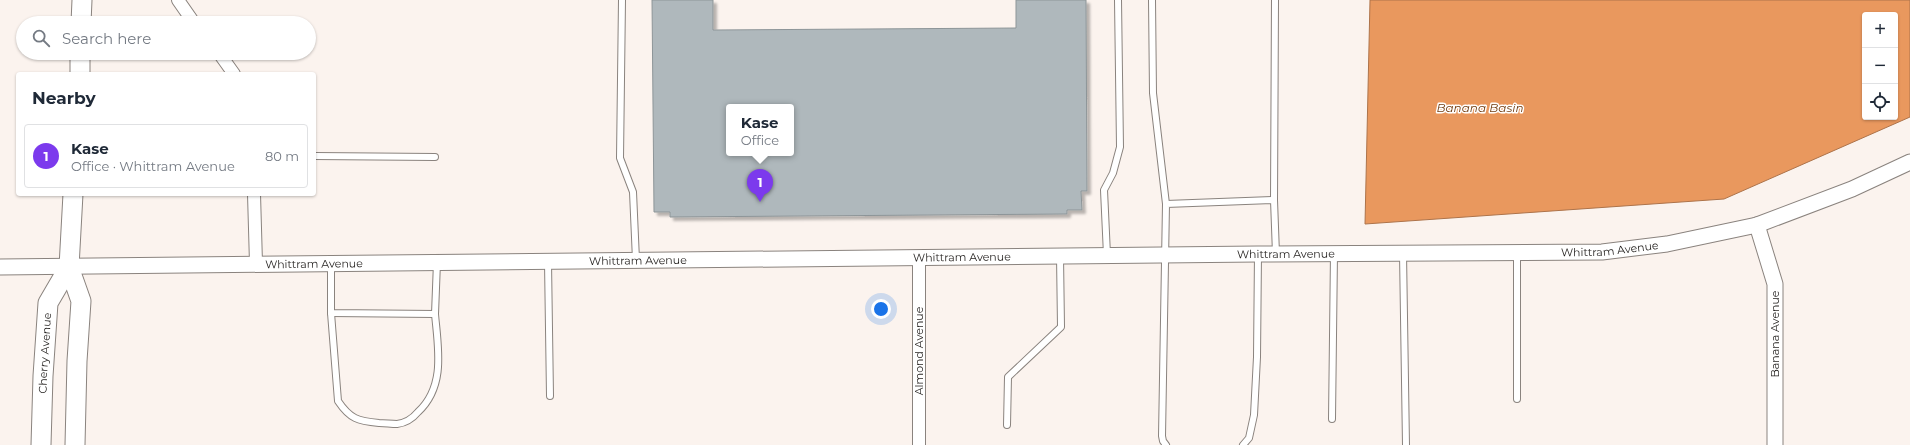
<!DOCTYPE html>
<meta charset="utf-8">
<style>
body{margin:0;font-family:Montserrat,sans-serif;background:#f6f6f7;color:#1f2937}
.controls{position:absolute;right:12px;top:12px;display:grid;overflow:hidden;border-radius:4px;box-shadow:0 1px 3px #0004}
.controls button{width:36px;height:36px;display:grid;place-items:center;padding:0;border:0;border-bottom:1px solid #e0e1e3;background:#fff;color:#1f2937;font:20px sans-serif}
.you{position:absolute;left:881px;top:309px;width:14px;height:14px;margin:-10px;border:3px solid #fff;border-radius:50%;background:#1a73e8;box-shadow:0 0 0 6px #1a73e833}
.badge{display:grid;place-items:center;width:26px;height:26px;border-radius:50%;background:#7c3aed;color:#fff;font-size:13px;font-weight:700}
.pin{position:absolute;translate:-50% -33px;filter:drop-shadow(0 1px 2px #0008)}
.pin::after{content:'';position:absolute;top:21px;width:14px;height:12px;background:inherit;clip-path:polygon(0 0,100% 0,50% 100%)}
.popup{position:absolute;left:726px;top:104px;width:68px;height:52px;box-sizing:border-box;display:grid;place-content:center;border-radius:4px;background:#fff;filter:drop-shadow(0 1px 3px #0005);font-size:13px;white-space:nowrap;color:#747a83}
.popup b{font-size:15px;color:#1f2937}
.popup::after{content:'';position:absolute;left:50%;top:100%;margin-left:-8px;border:8px solid transparent;border-top-color:#fff}
.list{margin:0;padding:0;list-style:none}
h2{display:flex;justify-content:space-between;align-items:center;height:52px;margin:0;padding:0 16px;font-size:17px}
h2 small{font-size:13px;font-weight:400;color:#747a83}
.list li{display:grid;grid-template-columns:26px 1fr auto;gap:12px;align-items:center;box-sizing:border-box;height:64px;margin:0 8px 8px;padding:0 8px;border:1px solid #e0e1e3;border-radius:4px}
.list b{display:block;font-size:15px;white-space:nowrap}
.list p{margin:0;font-size:13px;white-space:nowrap;color:#747a83}
.list em{font-size:13px;font-style:normal;color:#747a83}
.icon{flex:none;width:22px;height:22px;fill:none;stroke:currentColor;stroke-width:2;stroke-linecap:round;stroke-linejoin:round}
.map{position:relative;flex:none;width:1910px;height:445px;overflow:hidden}
.search{position:absolute;background:#fff;box-shadow:0 1px 3px #0004;left:16px;top:16px;width:300px;height:44px;display:flex;align-items:center;gap:10px;box-sizing:border-box;padding:0 14px;border-radius:22px;color:#747a83;font-size:15px}
.panel{position:absolute;background:#fff;box-shadow:0 1px 3px #0004;left:16px;top:72px;width:300px;height:124px;border-radius:4px}
.map>svg:first-child{display:block}
</style>
<div class="map">
<svg width="1910" height="445" viewBox="0 0 1910 445">
<defs>
<filter id="shadow"><feDropShadow dx="3.5" dy="3.5" stdDeviation="1" flood-color="#0004"/></filter>
</defs>
<rect width="100%" height="100%" fill="#fbf3ee"/>
<path fill="#e9985e" stroke="#ad734a" fill-rule="evenodd" d="M1370,0H1910V117L1724,199L1365,224ZM1865,15H1895V117H1865Z"/>
<path fill="#afb8bc" stroke="#8d9598" fill-rule="evenodd" filter="url(#shadow)" d="M652,0H713V30L1016,28V0H1086L1087,191H1081L1082,210H1067V214L670,217V212H654ZM729,107H791V153H729Z"/>
<g fill="none" stroke-linecap="round" stroke-linejoin="round">
<g stroke="#8a837e" stroke-width="8">
<g id="service">
<polyline points="622,0 620,158 633,192 636,260"/>
<polyline points="1152,0 1153,93 1166,204"/>
<polyline points="314,156 435,157"/>
<polyline points="1274,200 1275,0"/>
<polyline points="1517,252 1517,399"/>
<polyline points="1403,253 1406,445"/>
<polyline points="1107,255 1104,190 1113,173 1120,147 1118,0"/>
<polyline points="548,262 550,396"/>
<polyline points="331,264 331,313 435,314 437,262"/>
<path d="M331,313L338,401C350,419 358,421 379,423C385,423 391,424 397,424C405,423 413,418 418,412C446,386 438,348 435,314"/>
<polyline points="1332,419 1334,253"/>
<polyline points="1007,425 1008,377 1061,327 1060,256"/>
<polyline points="1166,445 1163,441 1162,436 1166,204 1274,200 1276,254"/>
<polyline points="1243,445 1249,438 1254,415 1257,357 1258,254"/>
</g>
</g>
<g stroke="#8a837e" stroke-width="14">
<g id="minor">
<polyline points="178,0 194,23"/>
<polyline points="219,53 234,74"/>
<polyline points="254,194 256,263"/>
<polyline points="919,445 919,258"/>
</g>
</g>
<g stroke="#8a837e" stroke-width="17">
<g id="tertiary">
<polyline points="1757,225 1775,284 1775,445"/>
<path id="s1" d="M0,267L1258,254L1602,252L1667,244L1757,225L1852,189L1910,162"/>
</g>
</g>
<g stroke="#8a837e" stroke-width="21">
<g id="primary">
<polyline points="81,23 82,0"/>
<polyline points="80,74 80,53"/>
<polyline points="73,194 69,267 81,301 77,361 75,445"/>
<path id="s2" d="M41,445L43,376L48,303L69,267"/>
</g>
</g>
<use href="#service" stroke="#fff" stroke-width="6"/>
<use href="#minor" stroke="#fff" stroke-width="12"/>
<use href="#tertiary" stroke="#fff" stroke-width="15"/>
<use href="#primary" stroke="#fff" stroke-width="19"/>
</g>
<g text-anchor="middle" stroke-width="3" stroke-linejoin="round" paint-order="stroke">
<g font-size="11" fill="#211e1c" stroke="#fff">
<text dy="4" stroke="none"><textPath href="#s1" startOffset="1610">Whittram Avenue</textPath></text>
<text dy="4" stroke="none"><textPath href="#s1" startOffset="1286">Whittram Avenue</textPath></text>
<text dy="4" stroke="none"><textPath href="#s1" startOffset="962">Whittram Avenue</textPath></text>
<text dy="4" stroke="none"><textPath href="#s1" startOffset="638">Whittram Avenue</textPath></text>
<text dy="4" stroke="none"><textPath href="#s1" startOffset="314">Whittram Avenue</textPath></text>
<text transform="translate(1775 334) rotate(-90)" y="4">Banana Avenue</text>
<text transform="translate(919 351) rotate(-90)" y="4">Almond Avenue</text>
<text dy="4" stroke="none"><textPath href="#s2" startOffset="92">Cherry Avenue</textPath></text>
</g>
<g font-size="12" font-style="italic" fill="#713c10" stroke="#fff">
<text x="1480" y="112">Banana Basin</text>
</g>
</g>
</svg>
<div class="controls">
<button>+</button>
<button>−</button>
<button><svg class="icon" aria-label="locate" viewBox="0 0 24 24"><circle cx="12" cy="12" r="6"/><path d="M12 2v4M12 18v4M2 12h4M18 12h4"/></svg></button>
</div>
<div class="you"></div>
<div class="pin badge" style="left:760px;top:202px">1</div>
<div class="popup"><b>Kase</b>Office</div>
<div class="search"><svg class="icon" aria-label="search" viewBox="0 0 24 24"><circle cx="10" cy="10" r="6"/><path d="M15 15l6 6"/></svg>Search here</div>
<section class="panel">
<h2>Nearby<small></small></h2>
<ul class="list">
<li><span class="badge">1</span><div><b>Kase</b><p>Office · Whittram Avenue</p></div><em>80 m</em></li>
</ul>
</section>
</div>
